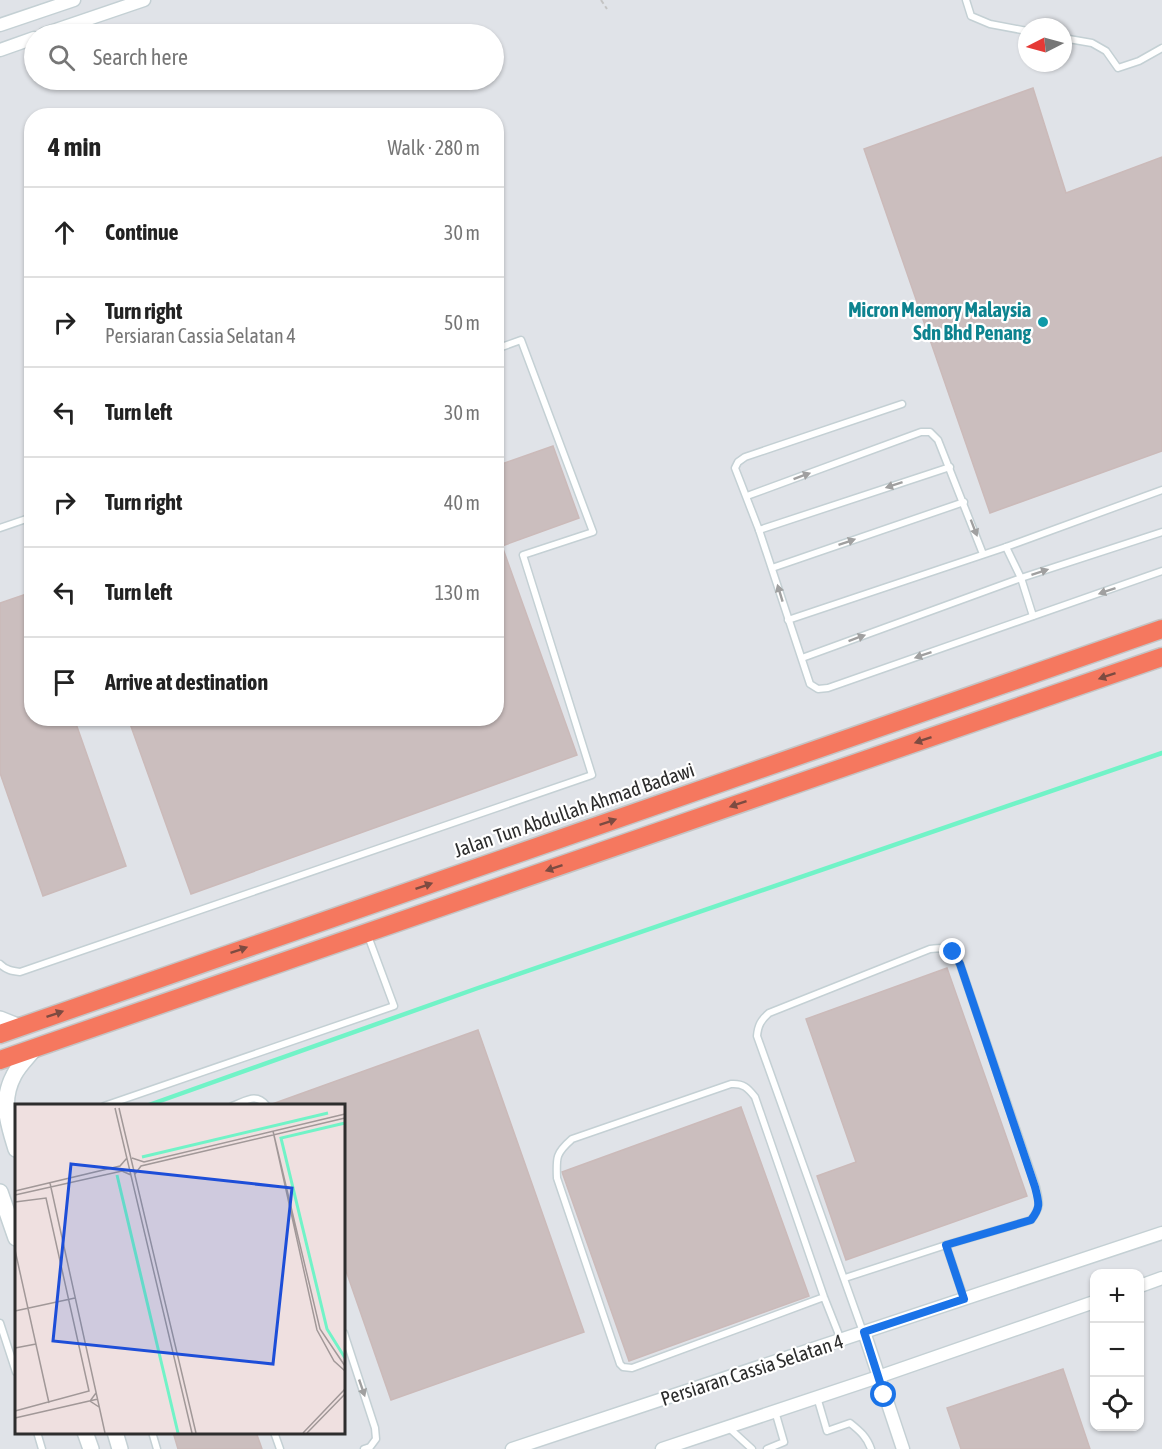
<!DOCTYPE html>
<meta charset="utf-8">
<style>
body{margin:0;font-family:"Asap Condensed",sans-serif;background:#f6f6f6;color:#222}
.controls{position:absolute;right:18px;bottom:18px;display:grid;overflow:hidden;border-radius:12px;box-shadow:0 2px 4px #0004}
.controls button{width:54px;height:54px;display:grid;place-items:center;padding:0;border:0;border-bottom:2px solid #e0e0e0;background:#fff;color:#222;font:30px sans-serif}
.compass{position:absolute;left:1018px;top:18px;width:54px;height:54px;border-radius:50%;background:#fff;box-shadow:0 2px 4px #0004;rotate:264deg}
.stop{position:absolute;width:18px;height:18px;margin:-14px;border:4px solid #1a73e8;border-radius:50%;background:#fff}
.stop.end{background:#1a73e8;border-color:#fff;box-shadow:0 2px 6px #0008}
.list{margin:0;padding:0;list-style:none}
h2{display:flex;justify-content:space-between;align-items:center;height:78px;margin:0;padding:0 24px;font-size:26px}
h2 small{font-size:20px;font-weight:400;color:#767676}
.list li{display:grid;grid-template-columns:39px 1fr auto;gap:18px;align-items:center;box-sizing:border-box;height:90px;padding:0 24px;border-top:2px solid #e0e0e0}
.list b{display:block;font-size:22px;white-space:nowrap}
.list p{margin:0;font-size:20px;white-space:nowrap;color:#767676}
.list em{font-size:20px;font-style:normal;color:#767676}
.icon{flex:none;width:33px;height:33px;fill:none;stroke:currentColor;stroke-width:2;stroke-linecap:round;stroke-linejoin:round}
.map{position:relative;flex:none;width:1162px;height:1449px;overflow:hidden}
.search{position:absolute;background:#fff;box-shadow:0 2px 4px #0004;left:24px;top:24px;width:480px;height:66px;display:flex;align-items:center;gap:15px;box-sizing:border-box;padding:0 21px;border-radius:33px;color:#767676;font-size:22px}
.panel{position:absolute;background:#fff;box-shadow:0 2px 4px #0004;left:24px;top:108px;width:480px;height:618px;border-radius:24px}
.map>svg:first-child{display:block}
</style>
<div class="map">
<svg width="1162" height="1449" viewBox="0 0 1162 1449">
<rect width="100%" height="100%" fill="#efe0e0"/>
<path fill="#e0e3e8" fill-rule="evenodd" d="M0,0H1162V1449H0ZM1027,27H1063V63H1027ZM34,34H494V80H34ZM32,116H496V718H32ZM16,1106H344V1432H16ZM1094,1274H1140V1426H1094Z"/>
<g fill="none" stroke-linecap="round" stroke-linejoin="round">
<polyline stroke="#71f3c7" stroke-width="4.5" points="146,1106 478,988 1162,753"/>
</g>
<g fill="#cbbebe" stroke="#cbbab9" stroke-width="1.5">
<polygon points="1033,88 1066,193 1162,157 1162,451 990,513 864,149"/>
<polygon points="553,446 579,518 502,546 577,755 191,894 128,718 496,718 496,466"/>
<polygon points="32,592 32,718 74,718 126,866 43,896 0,773 0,603"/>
<polygon points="947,968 1027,1196 846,1260 817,1176 856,1162 806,1019"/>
<polygon points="478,1030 584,1332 391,1400 344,1265 344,1106 272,1106 272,1104"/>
<polygon points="741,1107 809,1296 629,1361 562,1172"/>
<polygon points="1063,1369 1090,1449 961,1449 947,1408"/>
<polygon points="173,1432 256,1432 262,1449 178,1449"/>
</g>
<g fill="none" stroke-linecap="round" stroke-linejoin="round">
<g stroke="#c4d0d4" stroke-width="9">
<g id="service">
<polyline points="966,0 971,16 990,24 1027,31"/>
<polyline points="1063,38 1092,43 1106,51 1118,68 1139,61 1162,48"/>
<polyline points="902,404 745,457 738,462 735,468 759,530 810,684 818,689 828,688 1162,571"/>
<polyline points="747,496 921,432 930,432 938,440 983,554"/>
<polyline points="0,528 32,517"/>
<polyline points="759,530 950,467"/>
<polyline points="1006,547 1021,578 1033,616"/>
<polyline points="772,568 964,502"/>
<polyline points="788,620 1006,547 1162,490"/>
<polyline points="802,658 1021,578 1162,532"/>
<path d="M0,964C6,970 12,971 20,972L592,775L523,555L593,532L521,340L496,349"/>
<polyline points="104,1106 394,1006 368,936"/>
<path d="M232,1106C246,1101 256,1092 267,1106"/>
<polyline points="946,1245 964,1298"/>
<path d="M845,1278L946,1245L1031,1220C1041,1207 1040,1203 1036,1187L960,964C950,947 950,947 930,949L769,1013C761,1020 758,1025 757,1036L863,1332"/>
<path d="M824,1297L632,1368L623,1367L620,1364L557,1178C556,1157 556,1153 572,1139L731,1084C743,1083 748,1088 755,1097L824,1297L841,1340"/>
<polyline points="0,1323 16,1372"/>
<polyline points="344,1333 375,1428 376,1439 370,1447 364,1449"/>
<path d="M817,1397L827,1431L850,1423C860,1431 867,1437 871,1449"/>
<polyline points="728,1427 752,1449"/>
<polyline points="37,1432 42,1449"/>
<polyline points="152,1432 157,1449"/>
<polyline points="274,1432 280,1449"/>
<polyline points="767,1449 784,1442 775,1411"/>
</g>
</g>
<g stroke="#c4d0d4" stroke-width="15">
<g id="minor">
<polyline points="0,25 74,0"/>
<polyline points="44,34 144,0"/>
<polyline points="0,50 34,38"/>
<polyline points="1140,1286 1162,1278"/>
<polyline points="864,1332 903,1449"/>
<polyline points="512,1449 1162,1233"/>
<polyline points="662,1449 878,1377 1094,1302"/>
</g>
</g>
<g stroke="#c4d0d4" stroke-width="18">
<g id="tertiary">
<polyline points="0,1019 20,1027"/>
<path d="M16,1149C8,1123 0,1101 14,1075C19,1065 28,1057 35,1048"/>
<polyline points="0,1192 16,1238"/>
<polyline points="85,1432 91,1449"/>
<polyline points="115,1432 120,1449"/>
</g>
</g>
<g stroke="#c4c4c4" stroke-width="21">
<g id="primary">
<polyline points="0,1034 1162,629"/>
<polyline points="0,1060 1162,657"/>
</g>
</g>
<polyline stroke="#c4c4c4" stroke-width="2" stroke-dasharray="4.5 3" stroke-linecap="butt" points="601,0 607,9"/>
<use href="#service" stroke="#fff" stroke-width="6"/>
<use href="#minor" stroke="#fff" stroke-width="12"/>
<use href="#tertiary" stroke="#fff" stroke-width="15"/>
<use href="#primary" stroke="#f5785f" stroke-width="18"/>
</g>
<defs><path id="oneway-solid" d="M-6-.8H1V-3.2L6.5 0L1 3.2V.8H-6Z" transform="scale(1.5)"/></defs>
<g fill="#a0a0a0">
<use href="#oneway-solid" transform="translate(802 476) rotate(-20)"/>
<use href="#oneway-solid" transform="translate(894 485) rotate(162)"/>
<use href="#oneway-solid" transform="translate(974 528) rotate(69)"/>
<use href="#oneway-solid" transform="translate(847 542) rotate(-19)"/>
<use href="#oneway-solid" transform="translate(1040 572) rotate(-18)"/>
<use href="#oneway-solid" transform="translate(1107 591) rotate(161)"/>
<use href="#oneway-solid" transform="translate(780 593) rotate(-107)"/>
<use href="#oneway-solid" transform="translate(857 638) rotate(-20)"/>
<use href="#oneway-solid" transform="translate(923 655) rotate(161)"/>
<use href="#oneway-solid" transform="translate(362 1388) rotate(71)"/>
</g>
<g fill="#7d4b41">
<use href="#oneway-solid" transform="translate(1107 676) rotate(161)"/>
<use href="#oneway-solid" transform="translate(923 740) rotate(161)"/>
<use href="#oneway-solid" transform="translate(738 804) rotate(161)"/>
<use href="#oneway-solid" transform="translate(608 822) rotate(-19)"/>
<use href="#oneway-solid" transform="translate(554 868) rotate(161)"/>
<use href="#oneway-solid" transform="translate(424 886) rotate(-19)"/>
<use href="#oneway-solid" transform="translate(239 950) rotate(-19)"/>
<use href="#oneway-solid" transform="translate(55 1014) rotate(-19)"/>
</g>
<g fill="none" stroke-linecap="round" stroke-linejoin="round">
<path stroke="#1a73e8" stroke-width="8" d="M884,1395L864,1332L964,1299L946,1245L1031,1220C1041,1207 1039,1203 1035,1187L960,964L953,952"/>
</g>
<circle fill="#0f9aa8" stroke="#fff" stroke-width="2" cx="1043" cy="322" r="6"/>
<g text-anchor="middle" stroke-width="4.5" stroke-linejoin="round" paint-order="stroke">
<g font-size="20" font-weight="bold" fill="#0d838f" stroke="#fff" text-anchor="end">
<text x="1031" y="317">Micron Memory Malaysia<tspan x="1031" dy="23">Sdn Bhd Penang</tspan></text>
</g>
<g font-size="20" fill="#2d2d2d" stroke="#fff">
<text transform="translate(574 810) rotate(-19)" y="7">Jalan Tun Abdullah Ahmad Badawi</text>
<text transform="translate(752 1370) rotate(-18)" y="7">Persiaran Cassia Selatan 4</text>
</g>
</g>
<g transform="translate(15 1104)">
<rect width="330" height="330" fill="#efe0e0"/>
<path fill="none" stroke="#71f3c7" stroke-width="3" d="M330,19L266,34L312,225L330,254M127,53L313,9M102,71L163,329"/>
<path fill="none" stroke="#a19898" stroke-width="1.5" d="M100,4L177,329M104,4L181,329M258,27L302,226L319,257L330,267M258,27L305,225L330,262M117,54L129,58L330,10M120,70L126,62L330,14M35,79L90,329M0,87L105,62L112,54M0,91L107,67L116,71M0,98L31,94L74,287L0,307M0,146L34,299M0,207L60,194M0,244L21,240M81,289L75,297L84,303M0,314L83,295M288,329L330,285M292,329L330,290"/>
<path fill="#1d4ed8" fill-opacity="0.15" stroke="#1d4ed8" stroke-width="3" d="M56,60L277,84L258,260L38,237Z"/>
<rect width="330" height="330" fill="none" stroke="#2d2d2d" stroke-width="3"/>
</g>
</svg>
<div class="controls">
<button>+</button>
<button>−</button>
<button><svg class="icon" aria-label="locate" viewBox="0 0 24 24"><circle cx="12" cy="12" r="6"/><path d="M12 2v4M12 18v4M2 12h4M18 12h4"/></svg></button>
</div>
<svg class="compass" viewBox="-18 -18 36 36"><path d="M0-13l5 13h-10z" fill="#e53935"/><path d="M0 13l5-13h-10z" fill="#767676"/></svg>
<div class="stop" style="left:884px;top:1395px"></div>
<div class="stop end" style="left:953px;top:952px"></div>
<div class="search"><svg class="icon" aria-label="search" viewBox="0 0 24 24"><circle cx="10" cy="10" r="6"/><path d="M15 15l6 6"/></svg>Search here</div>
<section class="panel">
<h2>4 min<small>Walk · 280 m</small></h2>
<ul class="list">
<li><svg class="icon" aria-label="ahead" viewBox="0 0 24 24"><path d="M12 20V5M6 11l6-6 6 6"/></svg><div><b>Continue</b></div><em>30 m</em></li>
<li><svg class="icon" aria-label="right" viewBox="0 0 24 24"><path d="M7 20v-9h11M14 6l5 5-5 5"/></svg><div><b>Turn right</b><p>Persiaran Cassia Selatan 4</p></div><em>50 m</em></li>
<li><svg class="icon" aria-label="left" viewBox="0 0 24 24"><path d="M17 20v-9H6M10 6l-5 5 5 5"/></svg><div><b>Turn left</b></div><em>30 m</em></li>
<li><svg class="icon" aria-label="right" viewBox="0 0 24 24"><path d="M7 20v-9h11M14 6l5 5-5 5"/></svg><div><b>Turn right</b></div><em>40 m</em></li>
<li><svg class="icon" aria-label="left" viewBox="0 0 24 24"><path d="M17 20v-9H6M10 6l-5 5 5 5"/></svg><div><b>Turn left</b></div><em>130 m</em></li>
<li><svg class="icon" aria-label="arrive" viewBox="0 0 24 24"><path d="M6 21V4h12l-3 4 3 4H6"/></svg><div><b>Arrive at destination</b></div></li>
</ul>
</section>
</div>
